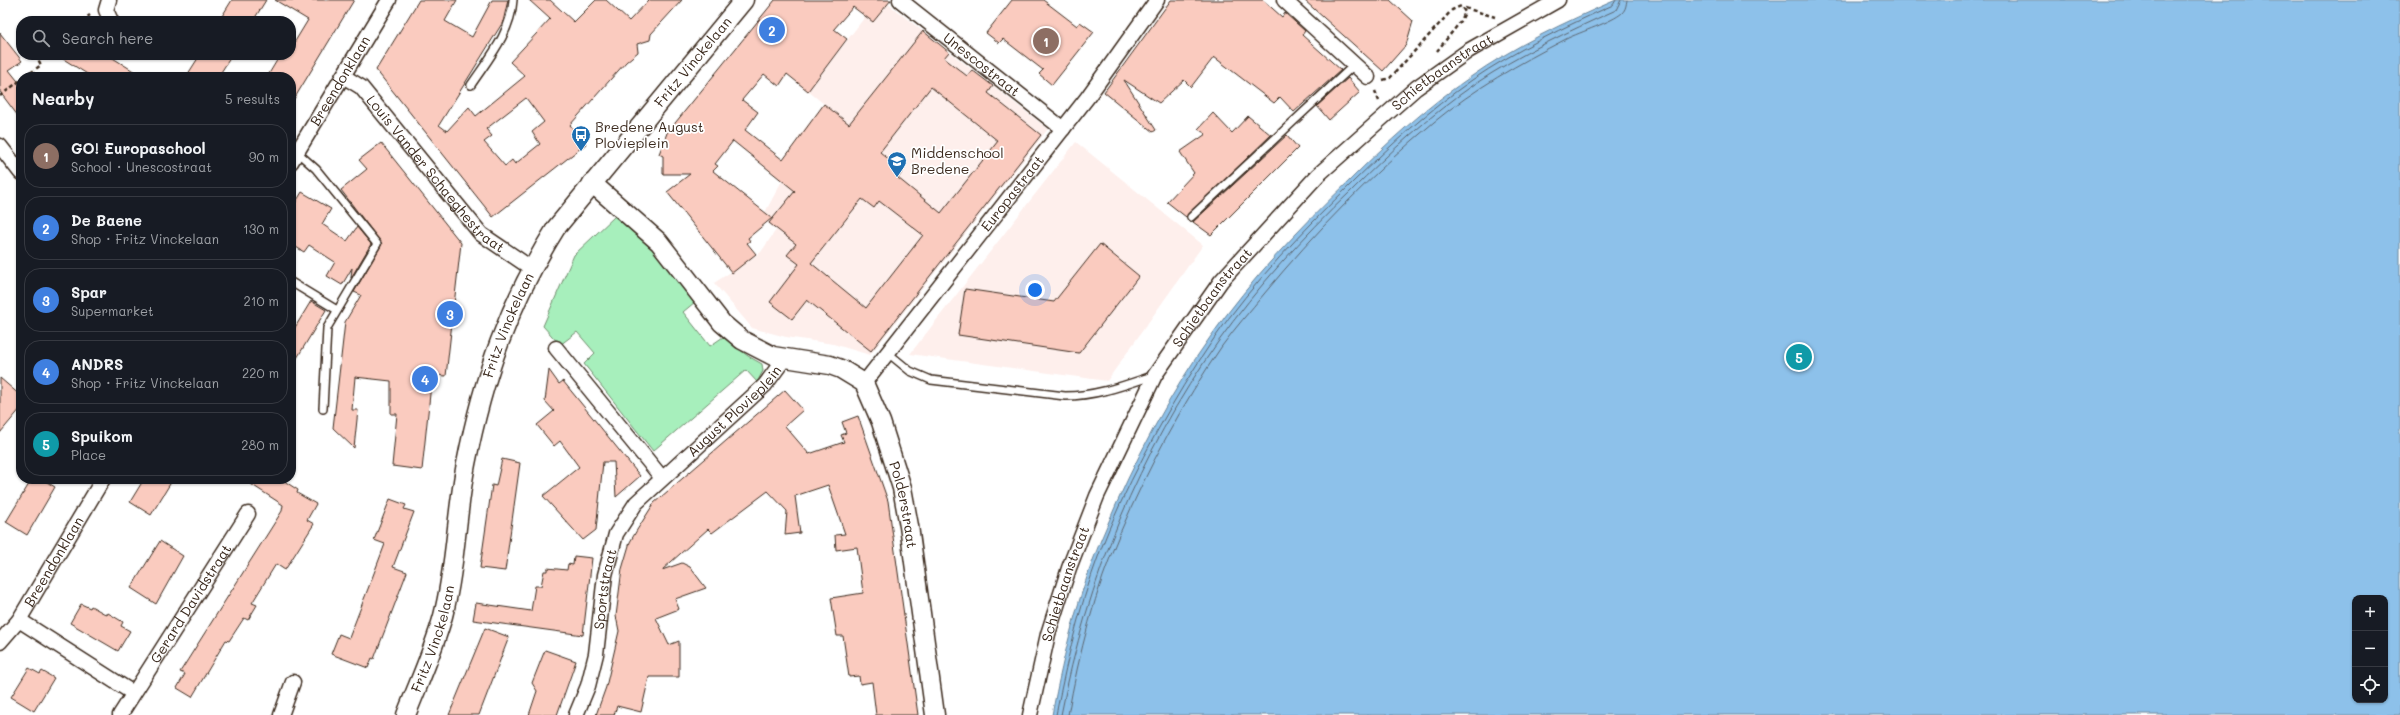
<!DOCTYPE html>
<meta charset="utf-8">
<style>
body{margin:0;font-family:Mali,sans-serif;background:#242831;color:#f1f3f6}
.controls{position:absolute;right:12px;bottom:12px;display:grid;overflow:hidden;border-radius:8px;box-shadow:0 1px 3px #0004}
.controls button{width:36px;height:36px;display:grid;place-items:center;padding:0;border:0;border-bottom:1px solid #363941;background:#171b24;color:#f1f3f6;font:20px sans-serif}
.you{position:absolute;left:1035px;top:290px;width:14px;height:14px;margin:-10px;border:3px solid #fff;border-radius:50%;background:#1a73e8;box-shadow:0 0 0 6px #1a73e833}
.badge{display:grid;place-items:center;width:26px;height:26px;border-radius:50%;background:#1a73e8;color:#fff;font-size:13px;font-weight:700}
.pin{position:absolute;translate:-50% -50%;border:2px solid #fff;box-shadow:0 1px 4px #0006}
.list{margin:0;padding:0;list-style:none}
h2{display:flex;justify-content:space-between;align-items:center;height:52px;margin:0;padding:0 16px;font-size:17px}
h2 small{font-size:13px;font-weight:400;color:#9ea1a6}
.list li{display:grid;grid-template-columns:26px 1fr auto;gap:12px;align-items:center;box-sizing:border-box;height:64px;margin:0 8px 8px;padding:0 8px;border:1px solid #363941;border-radius:16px}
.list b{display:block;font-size:15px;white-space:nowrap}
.list p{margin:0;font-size:13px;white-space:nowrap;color:#9ea1a6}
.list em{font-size:13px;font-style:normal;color:#9ea1a6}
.icon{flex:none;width:22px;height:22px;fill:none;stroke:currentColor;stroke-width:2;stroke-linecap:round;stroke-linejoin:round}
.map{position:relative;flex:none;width:2400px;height:715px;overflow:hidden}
.search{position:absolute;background:#171b24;box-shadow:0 1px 3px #0004;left:16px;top:16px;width:280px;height:44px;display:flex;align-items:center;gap:10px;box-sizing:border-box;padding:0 14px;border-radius:16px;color:#9ea1a6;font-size:15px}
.panel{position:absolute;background:#171b24;box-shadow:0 1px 3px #0004;left:16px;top:72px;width:280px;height:412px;border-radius:16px}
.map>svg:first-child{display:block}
</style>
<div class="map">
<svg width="2400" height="715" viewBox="0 0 2400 715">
<rect width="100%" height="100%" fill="#fff"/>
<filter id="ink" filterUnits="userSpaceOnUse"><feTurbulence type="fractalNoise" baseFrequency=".025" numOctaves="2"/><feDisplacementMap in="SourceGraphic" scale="8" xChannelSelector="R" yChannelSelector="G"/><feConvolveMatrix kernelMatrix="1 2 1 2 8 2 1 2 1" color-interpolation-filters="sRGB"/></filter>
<g filter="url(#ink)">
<g fill="#feefec">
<polygon points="878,0 883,0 1048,129 870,355 833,344 786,337 752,328 714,283 761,252 776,230 762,218 785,175 807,144 798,137 824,104 808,91"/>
<polygon points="1076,142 1203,245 1107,381 910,354"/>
</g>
<polygon fill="#a7efbc" stroke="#718c6d" points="615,216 653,250 695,302 683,312 710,346 723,337 748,356 762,364 763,371 757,382 746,370 653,451 584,364 595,353 577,332 560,345 543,326 574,255"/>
<path fill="#8dc1ea" stroke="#6c8598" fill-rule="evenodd" d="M1616,0H2400V715H1052C1064,652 1080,587 1106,528C1134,461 1169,395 1211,336C1251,279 1300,228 1350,180C1387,143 1425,108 1469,78C1514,46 1565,22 1616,0ZM2355,598H2385V700H2355Z"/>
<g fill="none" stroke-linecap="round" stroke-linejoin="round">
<g stroke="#5c6670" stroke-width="1">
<path d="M1056,715C1068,653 1084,588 1109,529C1137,464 1173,399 1213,340C1253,282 1304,230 1354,181C1391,145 1429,110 1472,80C1516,50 1564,27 1613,5L1616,0"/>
<path d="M1061,715C1087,581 1139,453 1218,342C1257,287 1303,237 1351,191C1390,152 1430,115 1475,84C1520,54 1567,32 1616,10L1621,0"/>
<path d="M1068,715C1079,654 1095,590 1120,533C1148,468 1182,404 1222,346C1235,328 1250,311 1264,294C1315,232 1372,174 1434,122C1474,89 1520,63 1566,39C1580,32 1612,22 1622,13C1626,9 1626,5 1627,0"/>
</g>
</g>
<g fill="#facbbf" stroke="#3b2a1e" fill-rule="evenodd">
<polygon points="232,0 266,0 253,21 219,21"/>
<polygon points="275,0 354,0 291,104 291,77 267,77 279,57 284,60 287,55 291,55 291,48 308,20"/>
<path d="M419,0H457L445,21L472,37L492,0H508L503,22L439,125L447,131L469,107L476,116L525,76L510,62L550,19L529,0H550L574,22L596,0H606L629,21L649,0H682L651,34L650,40L637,44L638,52L626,62L570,125L586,144L493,217L376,70ZM526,98L544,122L532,132L540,144L515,164L512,160L505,166L484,142L492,136L486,129Z"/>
<path d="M775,0H891L873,22L853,7L834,29L847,39L808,91L787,74L779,86L764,74L742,100L758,112L745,130L783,160L824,104L849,124L923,31L949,52L944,58L967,76L972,70L993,86L988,93L1041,135L871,351L807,300L792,319L770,302L799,264L787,255L796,244L769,223L795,191L733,141L715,164L718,166L713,171L772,218L748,238L750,241L747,243L756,254L732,273L667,192L690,174H663V156L659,154L667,133ZM931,87L998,141L941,213L898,178L903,171L880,152ZM862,199L874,208L879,201L923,235L866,308L811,263Z"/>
<polygon points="1012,0 1043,0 1077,26 1080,22 1094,32 1052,85 1039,74 1043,70 1003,39 999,43 986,33"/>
<polygon points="1171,0 1263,0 1282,17 1285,13 1305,31 1302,35 1341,70 1294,112 1280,97 1274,103 1214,57 1191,87 1184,80 1159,103 1124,80 1156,130 1153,132 1104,92"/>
<polygon points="1304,0 1390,0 1413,21 1406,45 1383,71"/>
<polygon points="0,33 22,61 9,70 21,85 21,120 0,92"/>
<polygon points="57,55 108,55 143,77 92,77"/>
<polygon points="200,55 232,55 218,77 186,77"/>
<polygon points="1348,78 1360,92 1329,120 1317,106"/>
<polygon points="1213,113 1232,133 1248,116 1271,135 1186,217 1167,202 1194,173 1180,152 1206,134 1198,129"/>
<polygon points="1287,135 1298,148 1211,235 1193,222"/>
<polygon points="381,143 461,243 446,376 432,375 422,470 392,466 397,414 391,414 391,381 355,377 352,410 358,410 354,448 333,428 345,322 361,295 354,292 382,244 341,190 367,169 359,160"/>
<polygon points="302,192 331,209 322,224 347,241 357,227 371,244 351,278 352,268 342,285 327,276 335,262 309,245 304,252 291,244 291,210"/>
<polygon points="1100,244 1139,276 1079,353 958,335 965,289 1054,302"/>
<polygon points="311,301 326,310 291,368 291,334"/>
<polygon points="549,370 559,384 563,381 640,476 616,497 614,462 603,462 596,530 583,540 543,496 579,467 560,441 554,446 537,425 554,411 545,401"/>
<polygon points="0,378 21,396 21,408 0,433"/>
<polygon points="785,390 803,410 785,426 809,454 844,442 841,435 846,433 842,422 858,416 888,501 918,715 876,715 872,682 860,684 859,676 849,677 843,636 837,636 831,598 863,593 857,547 836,550 835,535 845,534 828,485 795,496 800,533 785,535 787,511 768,491 712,533 708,529 662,570 682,563 690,567 706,588 675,599 679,609 656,618 669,645 679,641 679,677 649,677 641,712 617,706 614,715 596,715 606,687 619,631 616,616 622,569 630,542 637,530 654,503"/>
<polygon points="502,459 520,463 505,571 480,568 492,485 496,486"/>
<polygon points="32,479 42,479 55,487 27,535 6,522"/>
<polygon points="144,479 173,479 151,515 130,502"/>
<polygon points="243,479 281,479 298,490 297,493 316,504 307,520 314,524 285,570 276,564 252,603 257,605 248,620 244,618 229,641 226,640 192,697 177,688 185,674 180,672 282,511 283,505"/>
<polygon points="390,499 406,505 404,509 414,512 393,567 407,572 374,659 372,658 368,668 331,654 339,634 349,638 371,581 385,544 374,540"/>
<polygon points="160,541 183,556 156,604 131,588"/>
<polygon points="574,556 592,558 583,635 473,620 476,603 531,611 535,586 541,586 544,571 547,571 547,568 567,570 568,564 573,565"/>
<polygon points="81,604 90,608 91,606 107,615 108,613 123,622 121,626 130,631 118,651 70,623"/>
<polygon points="485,628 509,637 479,715 449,715"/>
<polygon points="545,650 576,661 557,715 529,715 537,691 532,683"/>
<polygon points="29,668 40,674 42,671 54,678 34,711 11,697"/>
</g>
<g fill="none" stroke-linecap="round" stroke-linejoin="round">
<g stroke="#3b2a1e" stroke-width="10">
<g id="service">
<path d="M471,85C489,58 511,33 513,0"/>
<polyline points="297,152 316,169 377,244 327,328 323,409"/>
<polyline points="1191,217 1354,65"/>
<polyline points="291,282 337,310"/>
<path d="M888,353L910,371L931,380L1065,396C1097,396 1125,385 1155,375"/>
</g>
</g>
<g stroke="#3b2a1e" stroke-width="17">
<g id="minor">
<polyline points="109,0 106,10 111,21"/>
<path id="s1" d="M900,0L1063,129"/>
<polyline points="1284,0 1368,77"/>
<path id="s2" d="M343,76L361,87L481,234L531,268"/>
<polyline points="0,146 21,173"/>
<path id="s3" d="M291,162L389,0"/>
<polyline points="556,348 662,478"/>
<path id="s4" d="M864,383L1087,98L1157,0"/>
<polyline points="19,620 133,693"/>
<path id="s5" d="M0,642L19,620L103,479"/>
<path id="s6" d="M120,715L248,514"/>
<polyline points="281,715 293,682"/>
<path id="s7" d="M576,715L588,686L596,654L605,575L616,534L636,503L765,385L784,359"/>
<path id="s8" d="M1030,715L1048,634L1069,568L1097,496L1155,375L1221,281L1318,175L1416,88L1468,51L1558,0"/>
</g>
</g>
<g stroke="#3b2a1e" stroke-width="21">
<g id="tertiary">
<path id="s9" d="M592,183L659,242L722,323L742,340L773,356L830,365L841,369L864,383L881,422L902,488L909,526L935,715"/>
<path id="s10" d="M406,715C419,682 434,649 443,616C456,566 456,514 466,464C483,377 509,303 556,228L744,0"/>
</g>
</g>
<g stroke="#3b2a1e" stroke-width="2.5" stroke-dasharray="4 3" stroke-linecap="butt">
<polyline points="1465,8 1495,17"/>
<polyline points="82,21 90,15"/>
<polyline points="25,77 41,65 37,57 39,55"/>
<polyline points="1383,80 1390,78 1452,10 1461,6 1465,12 1461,21 1437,51"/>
<polyline points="1375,91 1379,101"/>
<polyline points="0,96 21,80"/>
</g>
<use href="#service" stroke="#fff" stroke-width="7"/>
<use href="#minor" stroke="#fff" stroke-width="14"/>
<use href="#tertiary" stroke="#fff" stroke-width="18"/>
</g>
</g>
<defs>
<g id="bus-pin" transform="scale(1)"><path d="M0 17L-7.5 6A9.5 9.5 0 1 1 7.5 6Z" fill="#1f6fb2" stroke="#fff"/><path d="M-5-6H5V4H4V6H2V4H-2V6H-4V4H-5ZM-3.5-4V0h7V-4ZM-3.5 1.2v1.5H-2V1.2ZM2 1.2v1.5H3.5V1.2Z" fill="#fff"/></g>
<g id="school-pin" transform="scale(1)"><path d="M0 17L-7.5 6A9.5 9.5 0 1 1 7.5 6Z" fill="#1f6fb2" stroke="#fff"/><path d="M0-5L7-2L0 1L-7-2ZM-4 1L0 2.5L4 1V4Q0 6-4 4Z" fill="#fff"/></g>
</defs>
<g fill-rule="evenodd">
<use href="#bus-pin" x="581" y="135"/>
<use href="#school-pin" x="897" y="161"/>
</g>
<g text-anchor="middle" stroke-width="3.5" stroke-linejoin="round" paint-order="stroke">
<g font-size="14" fill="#3b2a1e" stroke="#fff">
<text dy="5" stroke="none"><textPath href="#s10" startOffset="729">Fritz Vinckelaan</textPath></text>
<text dy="5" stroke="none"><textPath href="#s1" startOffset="104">Unescostraat</textPath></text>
<text dy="5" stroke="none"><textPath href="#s8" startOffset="784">Schietbaanstraat</textPath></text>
<text dy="5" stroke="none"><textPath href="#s3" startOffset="95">Breendonklaan</textPath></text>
<text dy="5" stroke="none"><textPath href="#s2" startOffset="136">Louis Vander Schaeghestraat</textPath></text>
<text dy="5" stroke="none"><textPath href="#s4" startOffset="241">Europastraat</textPath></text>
<text dy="5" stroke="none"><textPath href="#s8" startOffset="460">Schietbaanstraat</textPath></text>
<text dy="5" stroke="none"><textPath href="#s10" startOffset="405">Fritz Vinckelaan</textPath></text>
<text dy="5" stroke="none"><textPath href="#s7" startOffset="358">August Plovieplein</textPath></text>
<text dy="5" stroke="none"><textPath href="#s9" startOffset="478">Polderstraat</textPath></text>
<text dy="5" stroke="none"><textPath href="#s5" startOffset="97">Breendonklaan</textPath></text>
<text dy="5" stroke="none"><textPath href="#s8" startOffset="136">Schietbaanstraat</textPath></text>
<text dy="5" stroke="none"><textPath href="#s7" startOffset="130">Sportstraat</textPath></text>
<text dy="5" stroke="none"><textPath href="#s6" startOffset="132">Gerard Davidstraat</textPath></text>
<text dy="5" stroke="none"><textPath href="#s10" startOffset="81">Fritz Vinckelaan</textPath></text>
</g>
<g font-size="14" fill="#3b2a1e" stroke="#fff" text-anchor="start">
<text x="595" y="132">Bredene August<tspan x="595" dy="16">Plovieplein</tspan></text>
<text x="911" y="158">Middenschool<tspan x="911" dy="16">Bredene</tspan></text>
</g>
</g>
</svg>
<div class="controls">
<button>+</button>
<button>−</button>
<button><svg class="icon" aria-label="locate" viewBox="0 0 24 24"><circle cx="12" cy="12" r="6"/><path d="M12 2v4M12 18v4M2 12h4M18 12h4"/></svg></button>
</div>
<div class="you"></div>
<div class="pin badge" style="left:1046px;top:41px;background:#8d6e63">1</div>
<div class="pin badge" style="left:772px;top:30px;background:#3f7fe0">2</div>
<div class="pin badge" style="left:450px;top:314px;background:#3f7fe0">3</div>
<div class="pin badge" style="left:425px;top:379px;background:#3f7fe0">4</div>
<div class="pin badge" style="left:1799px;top:357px;background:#0f9aa8">5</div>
<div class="search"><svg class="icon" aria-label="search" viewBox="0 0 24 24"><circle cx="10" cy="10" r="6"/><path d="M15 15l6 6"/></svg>Search here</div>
<section class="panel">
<h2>Nearby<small>5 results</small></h2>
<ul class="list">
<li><span class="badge" style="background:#8d6e63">1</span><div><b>GO! Europaschool</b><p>School · Unescostraat</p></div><em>90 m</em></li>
<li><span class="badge" style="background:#3f7fe0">2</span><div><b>De Baene</b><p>Shop · Fritz Vinckelaan</p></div><em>130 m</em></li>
<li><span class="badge" style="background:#3f7fe0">3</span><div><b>Spar</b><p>Supermarket</p></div><em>210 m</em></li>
<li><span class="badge" style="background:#3f7fe0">4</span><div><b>ANDRS</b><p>Shop · Fritz Vinckelaan</p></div><em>220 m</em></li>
<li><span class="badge" style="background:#0f9aa8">5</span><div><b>Spuikom</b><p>Place</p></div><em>280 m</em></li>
</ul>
</section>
</div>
